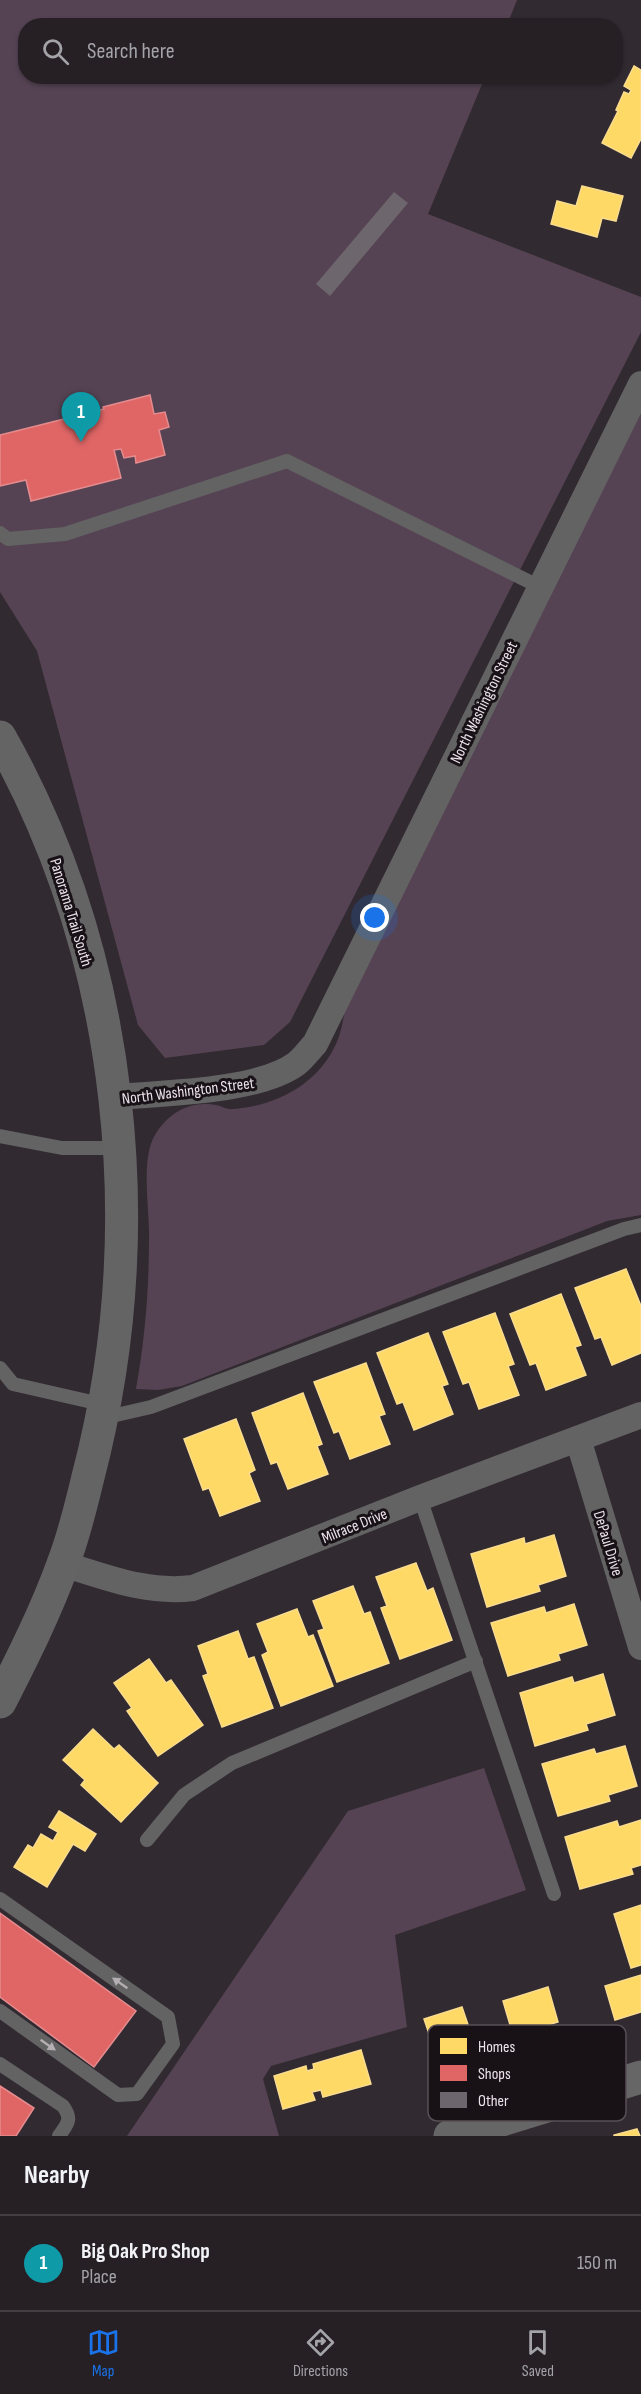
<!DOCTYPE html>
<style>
body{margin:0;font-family:"Sofia Sans Condensed",sans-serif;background:#322d32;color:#f1f3f6}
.you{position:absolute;left:375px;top:918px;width:21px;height:21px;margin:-15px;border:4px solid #fff;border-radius:50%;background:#1a73e8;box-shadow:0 0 0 9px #1a73e833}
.badge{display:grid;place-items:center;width:39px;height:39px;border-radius:50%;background:#1a73e8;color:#fff;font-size:20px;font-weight:700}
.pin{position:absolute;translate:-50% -50px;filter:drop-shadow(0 2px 3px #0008)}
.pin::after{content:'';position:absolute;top:32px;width:21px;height:18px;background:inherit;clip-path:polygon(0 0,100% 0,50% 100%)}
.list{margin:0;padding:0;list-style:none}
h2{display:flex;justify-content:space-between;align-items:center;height:78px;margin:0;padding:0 24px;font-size:26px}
h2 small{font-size:20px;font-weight:400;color:#a4a3a7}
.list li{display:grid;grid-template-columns:39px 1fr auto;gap:18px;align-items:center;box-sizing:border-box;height:96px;padding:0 24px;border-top:2px solid #423e42}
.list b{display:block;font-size:22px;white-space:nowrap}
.list p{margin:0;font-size:20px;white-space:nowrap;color:#a4a3a7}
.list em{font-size:20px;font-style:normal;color:#a4a3a7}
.icon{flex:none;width:33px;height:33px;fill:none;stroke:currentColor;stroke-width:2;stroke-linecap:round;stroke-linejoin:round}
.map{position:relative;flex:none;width:641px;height:2136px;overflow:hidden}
.search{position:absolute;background:#262025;box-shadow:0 2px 4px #0004;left:18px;right:18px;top:18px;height:66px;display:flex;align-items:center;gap:15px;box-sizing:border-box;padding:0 21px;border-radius:24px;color:#a4a3a7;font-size:22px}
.sheet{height:174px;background:#262025}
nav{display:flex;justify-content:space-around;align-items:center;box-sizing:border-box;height:84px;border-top:2px solid #423e42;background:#262025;font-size:16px;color:#a4a3a7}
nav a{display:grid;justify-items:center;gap:3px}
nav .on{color:#1a73e8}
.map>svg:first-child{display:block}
</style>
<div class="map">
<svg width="641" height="2136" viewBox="0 0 641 2136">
<rect width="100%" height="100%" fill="#322a31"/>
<g fill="#554353">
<polygon points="0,0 517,0 507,25 26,26 26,76 485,77 428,214 641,297 641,332 290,1022 264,1045 165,1058 138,1025 37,651 0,592"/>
<path d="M641,408V1215L607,1221L182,1386L158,1390L136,1389C145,1339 149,1290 149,1239C150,1210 140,1160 155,1135C168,1113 190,1100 216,1105C222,1106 227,1110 233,1109C276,1106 318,1084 336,1044C341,1034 343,1020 345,1009Z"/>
<polygon points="484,1768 526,1890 395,1935 407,2027 271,2066 263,2079 279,2136 127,2136 348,1811"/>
</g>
<g fill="#ffd966" stroke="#f9dc8e" stroke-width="1.5">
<polygon points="634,66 641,70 641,139 631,158 602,143 618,111 616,110 624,92 629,94 631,90 624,86"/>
<polygon points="582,186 623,196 616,221 602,218 597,237 551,224 557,201 576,206"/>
<polygon points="626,1269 641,1306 641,1353 612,1365 601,1337 595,1339 575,1288"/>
<polygon points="561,1294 581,1345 575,1347 586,1375 546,1390 536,1363 530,1365 510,1314"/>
<polygon points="495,1313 514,1364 508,1366 519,1395 479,1409 469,1382 463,1384 443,1332"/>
<polygon points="428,1333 448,1384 442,1386 453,1414 414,1430 403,1402 397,1404 377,1353"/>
<polygon points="366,1363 385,1414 379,1416 390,1444 350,1459 339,1431 334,1433 314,1382"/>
<polygon points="303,1393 322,1444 317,1446 328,1474 288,1489 277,1462 271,1464 252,1413"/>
<polygon points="236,1419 255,1470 249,1473 260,1501 220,1516 209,1488 203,1490 184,1439"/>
<polygon points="554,1535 566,1576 538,1585 540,1591 487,1607 471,1554 524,1538 525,1544"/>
<polygon points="416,1563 427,1591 433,1588 452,1640 400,1659 381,1608 387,1606 376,1577"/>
<polygon points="353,1586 364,1614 370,1612 389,1663 337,1682 318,1631 324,1629 313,1601"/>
<polygon points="574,1604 587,1645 558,1654 560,1660 508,1676 491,1623 544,1607 546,1613"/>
<polygon points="297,1609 308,1637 313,1635 333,1686 281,1706 262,1655 268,1652 257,1624"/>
<polygon points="238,1631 248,1659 254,1657 273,1708 222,1727 203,1676 208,1674 198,1646"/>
<polygon points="149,1659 166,1683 171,1680 203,1725 158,1756 127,1711 132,1708 114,1683"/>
<polygon points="603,1674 615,1715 586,1724 588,1730 535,1746 520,1693 572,1677 574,1683"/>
<polygon points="93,1729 114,1749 119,1745 158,1783 121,1822 81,1785 85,1780 63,1760"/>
<polygon points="625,1746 637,1786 608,1795 610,1801 558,1816 542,1764 594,1749 596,1754"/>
<polygon points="59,1811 96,1834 85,1851 73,1844 47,1887 14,1867 28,1845 33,1848 41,1834 53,1841 58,1832 49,1827"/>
<polygon points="641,1820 641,1865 631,1868 633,1874 580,1889 565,1837 617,1821 619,1827"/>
<polygon points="641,1905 641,1965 631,1968 614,1914"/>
<polygon points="641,1975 641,2012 615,2020 605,1986"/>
<polygon points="548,1987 558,2022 513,2035 503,2001"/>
<polygon points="462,2007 476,2048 464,2052 466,2057 452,2062 450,2057 438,2060 424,2019"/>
<polygon points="361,2050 371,2084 323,2097 321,2090 312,2092 315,2100 283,2109 274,2076 306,2066 307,2071 314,2069 313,2064"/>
<polygon points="637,2129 640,2136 614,2136 614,2135"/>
</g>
<g fill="#e06666" stroke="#e48b8e" stroke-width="1.5">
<polygon points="150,395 154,414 165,412 169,427 159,430 165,455 136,463 135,456 124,458 121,449 114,450 121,478 31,501 26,480 0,486 0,435 104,409 103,407"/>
<polygon points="0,1913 136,2011 94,2067 0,1997"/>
<polygon points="0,2086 34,2108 16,2136 0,2136"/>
</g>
<polygon fill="#6e666d" points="394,192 408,203 330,296 316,284"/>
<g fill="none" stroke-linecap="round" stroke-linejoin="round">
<g stroke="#636363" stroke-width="14">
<polyline points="0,533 8,539 65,534 287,461 540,587"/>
<polyline points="0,1136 62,1148 119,1148"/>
<polyline points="0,1368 13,1384 105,1405"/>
<polyline points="103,1418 151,1407 624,1229 641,1225"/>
<polyline points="420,1498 554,1894"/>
<polyline points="147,1840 184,1795 232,1763 476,1661"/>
<polyline points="0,1899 168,2017 173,2044 137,2094 118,2095 0,2011"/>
<path d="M0,2064L63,2106C73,2120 67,2124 59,2136"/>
</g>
<g stroke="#636363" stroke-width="26">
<path d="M116,1097C164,1093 257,1092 296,1064C303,1059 309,1050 315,1044L641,384"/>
<polyline points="578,1439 641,1647"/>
<path d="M63,1564C106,1577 147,1594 193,1588L420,1498L641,1415"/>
</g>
<polyline stroke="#666667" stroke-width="33" points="450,2136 641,2077"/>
<path stroke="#656465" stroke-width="33" d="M0,737C125,959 152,1232 88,1477C81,1506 74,1536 63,1564C46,1611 23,1657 0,1702"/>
</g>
<defs><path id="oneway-solid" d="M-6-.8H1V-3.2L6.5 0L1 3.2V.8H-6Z" transform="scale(1.5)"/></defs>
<g fill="#b5afb4">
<use href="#oneway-solid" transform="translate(120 1983) rotate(-145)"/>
<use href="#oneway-solid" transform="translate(48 2045) rotate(35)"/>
</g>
<g text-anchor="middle" stroke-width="6" stroke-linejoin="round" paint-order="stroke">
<g font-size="16" fill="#ece2ea" stroke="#181217">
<text transform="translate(483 702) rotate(-64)" y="6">North Washington Street</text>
<text transform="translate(72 912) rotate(73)" y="6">Panorama Trail South</text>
<text transform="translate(188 1090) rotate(-7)" y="6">North Washington Street</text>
<text transform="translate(354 1525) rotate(-22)" y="6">Milrace Drive</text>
<text transform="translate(609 1543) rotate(73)" y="6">DePaul Drive</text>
</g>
</g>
<rect x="428" y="2025" width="198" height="96" rx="9" fill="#181217" stroke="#585056" stroke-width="1.5"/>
<rect x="440" y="2038" width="27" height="16" fill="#ffd966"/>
<rect x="440" y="2065" width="27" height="16" fill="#e06666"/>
<rect x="440" y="2092" width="27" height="16" fill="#6e666d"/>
<g font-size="16" fill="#ece2ea">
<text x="478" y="2052">Homes</text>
<text x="478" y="2079">Shops</text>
<text x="478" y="2106">Other</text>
</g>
</svg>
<div class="you"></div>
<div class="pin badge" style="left:81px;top:442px;background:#0f9aa8">1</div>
<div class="search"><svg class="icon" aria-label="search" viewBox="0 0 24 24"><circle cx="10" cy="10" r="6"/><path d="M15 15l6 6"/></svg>Search here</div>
</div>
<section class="sheet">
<h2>Nearby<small></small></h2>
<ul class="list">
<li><span class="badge" style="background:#0f9aa8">1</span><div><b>Big Oak Pro Shop</b><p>Place</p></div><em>150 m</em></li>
</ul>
</section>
<nav>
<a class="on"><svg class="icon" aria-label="map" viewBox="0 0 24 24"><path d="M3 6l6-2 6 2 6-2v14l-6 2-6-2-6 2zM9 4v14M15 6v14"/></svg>Map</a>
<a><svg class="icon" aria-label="directions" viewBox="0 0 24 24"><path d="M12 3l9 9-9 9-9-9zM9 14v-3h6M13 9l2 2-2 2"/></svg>Directions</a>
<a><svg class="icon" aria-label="saved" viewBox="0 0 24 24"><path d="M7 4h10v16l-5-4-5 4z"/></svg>Saved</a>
</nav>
